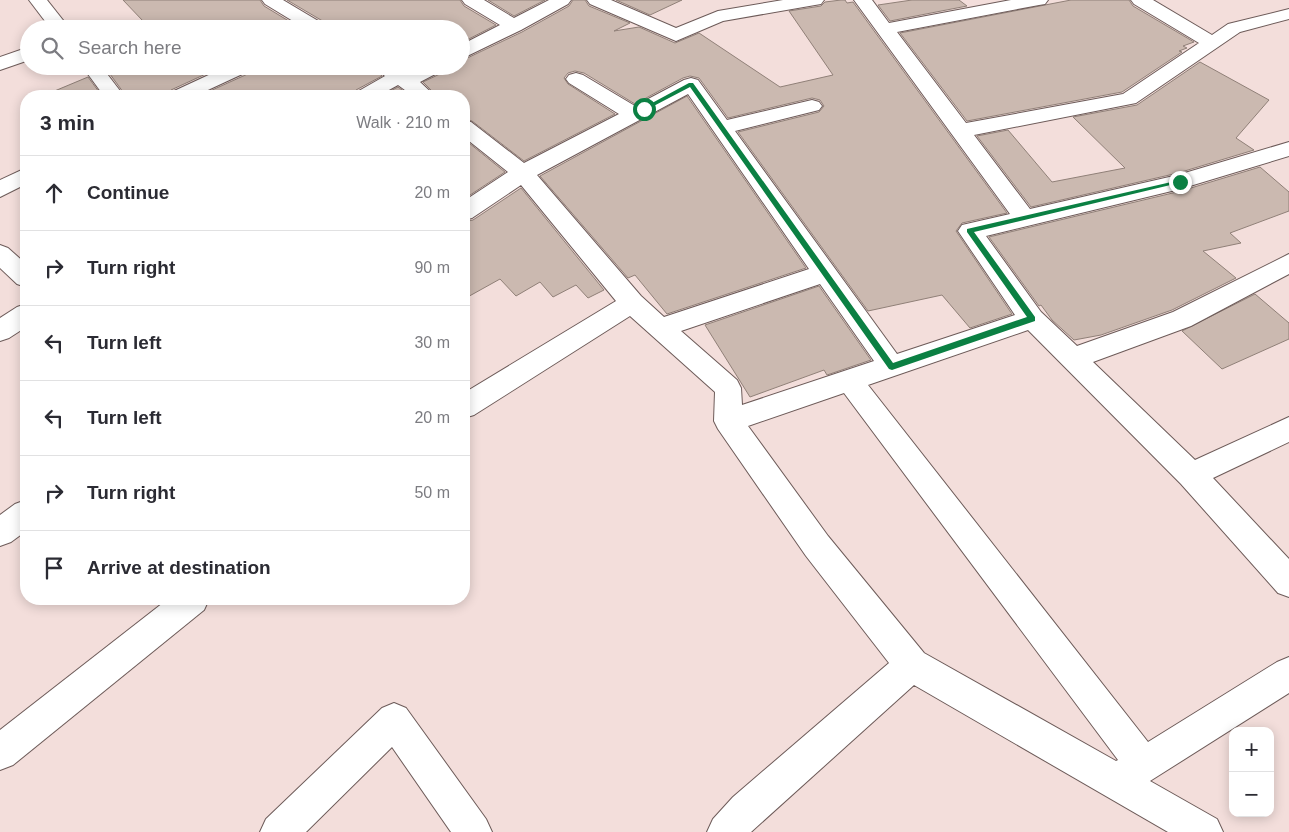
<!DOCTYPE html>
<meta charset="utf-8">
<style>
body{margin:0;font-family:Helvetica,sans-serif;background:#f7f7f7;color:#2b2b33}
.controls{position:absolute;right:15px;bottom:15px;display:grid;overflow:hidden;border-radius:10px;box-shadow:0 2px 12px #0003}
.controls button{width:45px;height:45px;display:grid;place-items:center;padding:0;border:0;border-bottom:1px solid #e1e1e2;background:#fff;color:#2b2b33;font:25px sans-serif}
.stop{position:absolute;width:15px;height:15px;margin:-11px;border:4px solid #0b8043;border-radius:50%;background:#fff}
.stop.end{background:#0b8043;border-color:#fff;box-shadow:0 1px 5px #0008}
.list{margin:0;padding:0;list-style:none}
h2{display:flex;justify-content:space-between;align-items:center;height:65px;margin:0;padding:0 20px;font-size:21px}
h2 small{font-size:16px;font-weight:400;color:#7c7c81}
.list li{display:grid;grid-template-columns:32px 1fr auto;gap:15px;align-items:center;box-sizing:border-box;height:75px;padding:0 20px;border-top:1px solid #e1e1e2}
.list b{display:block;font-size:19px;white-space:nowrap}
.list em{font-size:16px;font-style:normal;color:#7c7c81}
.icon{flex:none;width:28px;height:28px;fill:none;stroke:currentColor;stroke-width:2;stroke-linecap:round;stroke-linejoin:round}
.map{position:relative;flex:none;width:1289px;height:832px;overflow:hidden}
.search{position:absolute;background:#fff;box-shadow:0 2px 12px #0003;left:20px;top:20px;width:450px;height:55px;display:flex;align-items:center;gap:12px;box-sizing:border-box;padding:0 18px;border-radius:28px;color:#7c7c81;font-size:19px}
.panel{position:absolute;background:#fff;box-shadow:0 2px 12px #0003;left:20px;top:90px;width:450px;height:515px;border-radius:20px}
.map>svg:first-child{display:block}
</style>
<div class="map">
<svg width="1289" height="832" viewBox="0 0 1289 832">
<rect width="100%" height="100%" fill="#f3dedb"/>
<g fill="#cbb9b0" stroke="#908078">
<polygon points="123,0 260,0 264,6 302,29 121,29 143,21"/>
<polygon points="287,0 460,0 464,6 496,25 461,43 461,29 330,29 326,23"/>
<polygon points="488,0 545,0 514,16"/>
<polygon points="573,0 585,0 589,6 630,23 614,31 639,27 675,43 699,33 780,87 833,75 789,11 821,6 825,2 841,0 845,0 847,3 853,2 1007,213 962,223 956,231 1012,314 970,328 942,295 868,311 738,132 819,112 824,106 820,100 812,98 728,118 699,78 690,76 683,78 635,104 584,73 575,71 568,73 564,78 568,84 615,114 524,161 472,121 464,119 464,96 437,96 423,82 444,72 447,66 461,66 461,61 522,32 569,6"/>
<polygon points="616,0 682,0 650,15"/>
<polygon points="912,0 959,0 967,6 890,21 878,5"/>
<polygon points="1071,0 1129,0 1133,6 1194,42 1183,46 1187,48 1179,51 1182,52 1122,92 967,121 900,33"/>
<polygon points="1200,62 1269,100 1236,138 1254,150 1178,173 1031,207 977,136 1008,130 1052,182 1125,168 1073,117 1137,105"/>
<polygon points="116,66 223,66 171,90 167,96 126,96 107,70"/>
<polygon points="255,66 371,66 382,76 356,90 352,96 199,96 252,72"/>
<polygon points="88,77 102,96 45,96 45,95"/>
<polygon points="398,87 410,96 381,96"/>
<polygon points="687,96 806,268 667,314 635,275 628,278 540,176"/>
<polygon points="464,139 505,172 464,199"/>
<polygon points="1260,167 1289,192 1289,211 1230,233 1241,243 1203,251 1236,278 1172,310 1101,335 1074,340 1052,320 1041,305 1039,306 989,237 1181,191"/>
<polygon points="521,188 604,290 588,298 576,285 553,297 540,282 516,296 500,279 464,299 464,222 473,220"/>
<polygon points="819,286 871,360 827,375 824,370 750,397 705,325"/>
<polygon points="1255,294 1289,323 1289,339 1222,369 1182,331"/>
</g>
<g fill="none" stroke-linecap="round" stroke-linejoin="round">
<g stroke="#6d5b59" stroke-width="2">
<g id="minor">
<polygon points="29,0 47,0 70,29 51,29"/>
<polygon points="262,0 283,0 325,25 328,29 306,29 265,4"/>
<polygon points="462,0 484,0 514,18 549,0 571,0 568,4 521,30 461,59 461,45 500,25 465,4"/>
<polygon points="587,0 611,0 676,28 718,11 783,0 824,0 821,4 815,5 723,21 676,41 590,4"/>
<path d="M854,0H872L889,23L1011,0H1048L1045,4L1039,5L897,32L966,123L1123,94L1199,43L1134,4L1131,0H1153L1212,35L1228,24L1289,9V19L1240,32L1136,103L974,135L1030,209L1178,175L1289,142V156L1180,189L986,236L1041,312L1077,346L1173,312L1289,254V274L1191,326L1093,362L1195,460L1289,417V442L1213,478L1289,559V597L1278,593L1181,484L1028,330L868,385L1148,742L1277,662L1289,657V693L1150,781L1217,819L1223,832H1168L914,685L751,832H707L713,819L733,797L889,663L806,556L718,429L714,421L715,392L630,316L474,415L464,418V393L616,301L521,185L472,218L464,220V201L508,172L464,137V121L471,122L524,163L619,114L569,83L566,79L569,75L576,73L583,75L635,106L684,80L691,78L698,80L727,120L812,100L819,102L822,106L819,110L735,131L897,354L1015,315L958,231L962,225L1010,214ZM688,94L809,269L664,317L641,296L537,175ZM820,284L874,361L742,405L741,388L737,380L681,331ZM844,393L1118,760L1116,761L924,653L828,536L748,426Z"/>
<polygon points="29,47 29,60 0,70 0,57"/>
<polygon points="82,66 101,66 124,96 104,96"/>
<polygon points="228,66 253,66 251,70 195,96 169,96 172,92"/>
<polygon points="373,66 396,66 408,73 421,66 445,66 443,70 420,82 435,96 413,96 398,85 378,96 354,96 357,92 385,76"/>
<polygon points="26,168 26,184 0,197 0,180"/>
<polygon points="0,245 8,248 26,264 26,287 17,284 0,268"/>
<polygon points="26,304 26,327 9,338 0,341 0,318 17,307"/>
<polygon points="26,500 26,531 11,542 0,546 0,515 15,504"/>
<polygon points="168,599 209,599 204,610 13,765 0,770 0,730"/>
<polygon points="394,703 406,708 486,819 492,832 451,832 392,747 306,832 260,832 266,819 382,708"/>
</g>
</g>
<use href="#minor" fill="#fff" fill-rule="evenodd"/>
</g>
<polygon fill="#0b8043" points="689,83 693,83 893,363 1027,317 967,232 967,229 1180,180 1183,182 974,232 1035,317 1035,321 892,370 889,369 690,87 646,110 641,109"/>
</svg>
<div class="controls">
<button>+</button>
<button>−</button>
</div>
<div class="stop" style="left:644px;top:109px"></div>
<div class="stop end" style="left:1180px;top:182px"></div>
<div class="search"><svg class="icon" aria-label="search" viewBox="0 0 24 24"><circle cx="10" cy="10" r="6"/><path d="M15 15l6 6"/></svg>Search here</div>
<section class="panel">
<h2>3 min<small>Walk · 210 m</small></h2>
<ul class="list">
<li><svg class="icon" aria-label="ahead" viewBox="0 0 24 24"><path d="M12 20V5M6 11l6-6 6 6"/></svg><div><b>Continue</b></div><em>20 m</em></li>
<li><svg class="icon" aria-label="right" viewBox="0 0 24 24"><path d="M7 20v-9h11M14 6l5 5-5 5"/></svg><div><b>Turn right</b></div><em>90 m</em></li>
<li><svg class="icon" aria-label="left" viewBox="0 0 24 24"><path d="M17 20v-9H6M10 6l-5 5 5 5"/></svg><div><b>Turn left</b></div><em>30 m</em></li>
<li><svg class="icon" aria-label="left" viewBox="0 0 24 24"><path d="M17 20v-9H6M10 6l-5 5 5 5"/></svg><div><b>Turn left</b></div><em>20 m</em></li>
<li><svg class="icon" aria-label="right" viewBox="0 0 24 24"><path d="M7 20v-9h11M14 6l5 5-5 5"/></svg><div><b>Turn right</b></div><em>50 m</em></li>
<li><svg class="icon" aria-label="arrive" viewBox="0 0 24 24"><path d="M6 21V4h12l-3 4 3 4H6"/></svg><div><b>Arrive at destination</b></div></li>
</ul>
</section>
</div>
